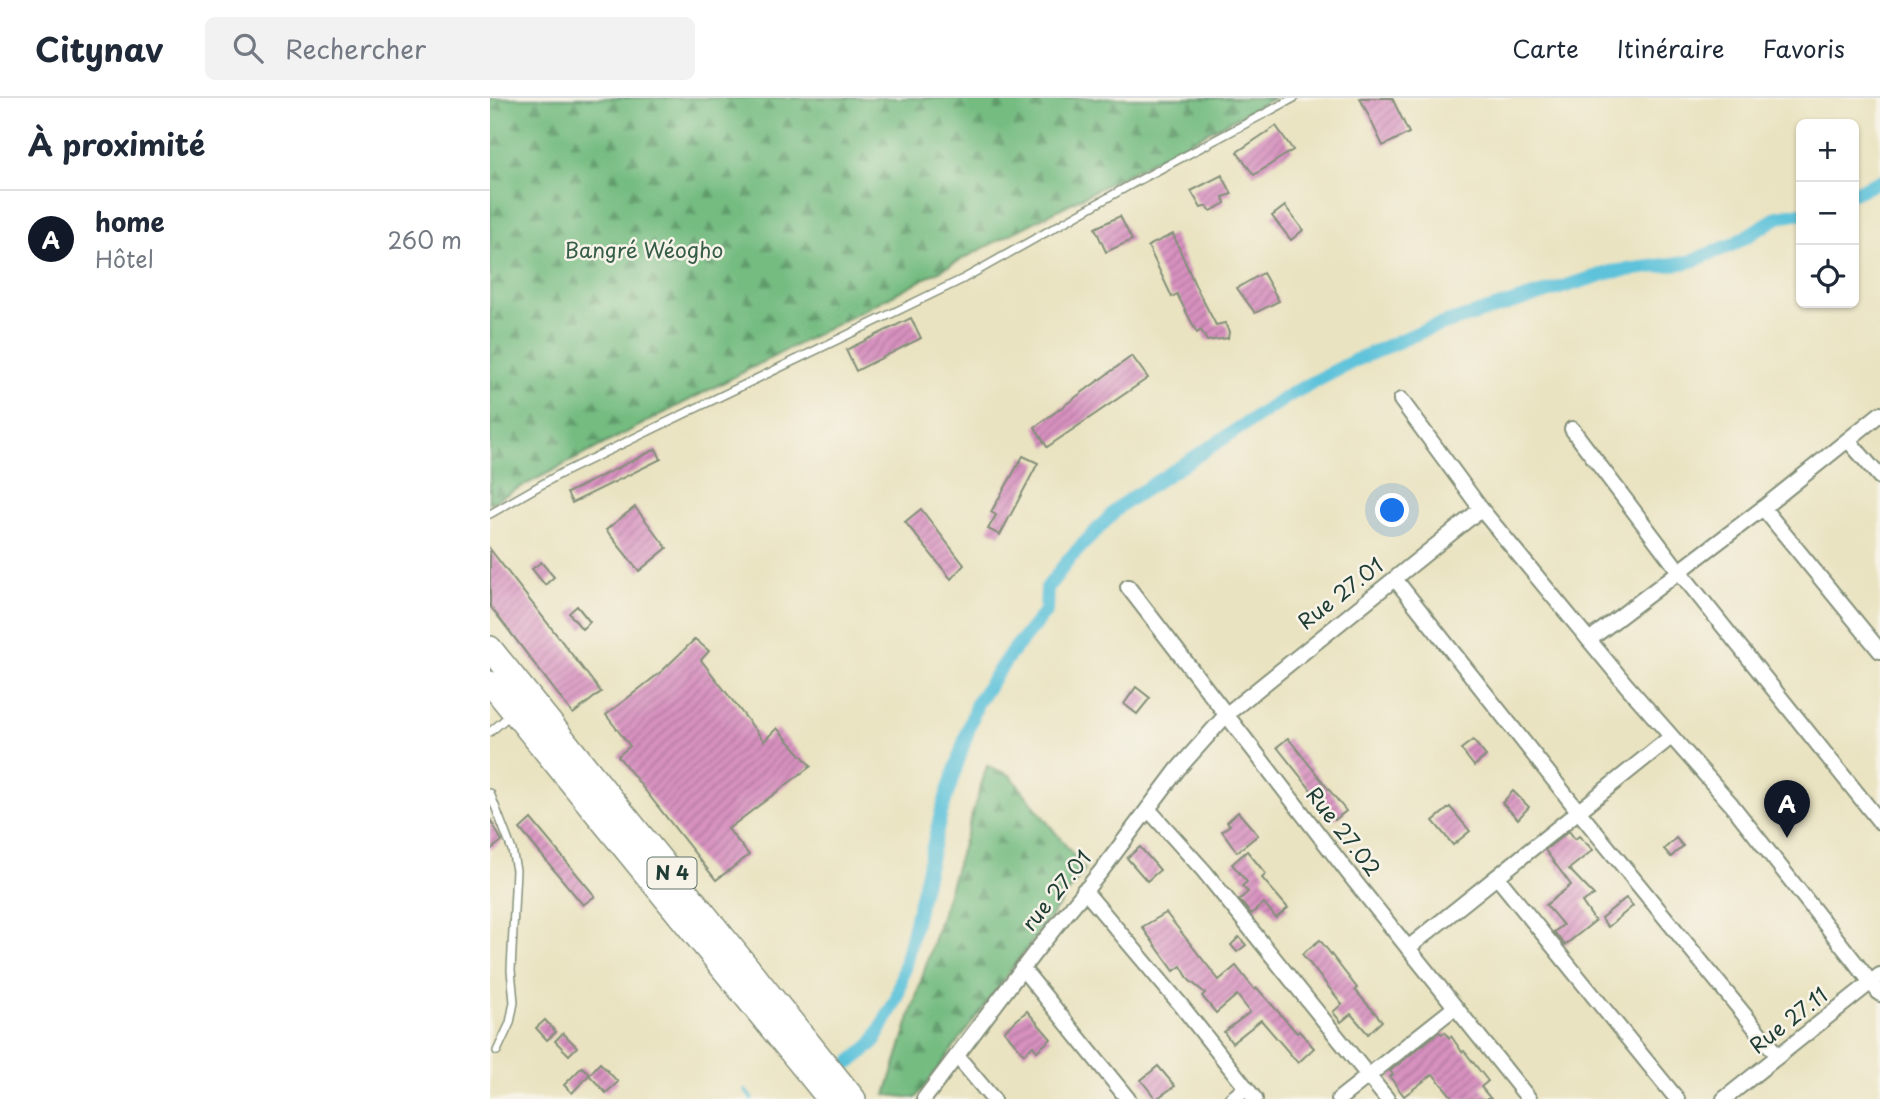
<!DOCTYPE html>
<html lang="fr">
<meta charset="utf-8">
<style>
body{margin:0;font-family:"Playpen Sans",sans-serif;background:#f2f2f3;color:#1f2937}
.controls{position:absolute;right:21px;top:21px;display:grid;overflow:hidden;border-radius:10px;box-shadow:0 2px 5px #0004}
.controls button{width:63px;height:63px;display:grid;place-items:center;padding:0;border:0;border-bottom:2px solid #e0e1e3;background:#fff;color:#1f2937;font:35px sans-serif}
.you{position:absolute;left:903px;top:413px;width:24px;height:24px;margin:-18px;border:5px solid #fff;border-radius:50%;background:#1a73e8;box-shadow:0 0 0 10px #1a73e833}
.badge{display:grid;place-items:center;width:46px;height:46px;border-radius:50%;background:#111827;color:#fff;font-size:23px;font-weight:700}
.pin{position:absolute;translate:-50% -58px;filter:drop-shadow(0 2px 4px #0008)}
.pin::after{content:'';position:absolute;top:37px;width:24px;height:21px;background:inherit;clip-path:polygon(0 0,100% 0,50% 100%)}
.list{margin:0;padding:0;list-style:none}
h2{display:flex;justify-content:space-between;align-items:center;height:91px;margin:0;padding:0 28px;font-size:30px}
h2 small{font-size:23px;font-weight:400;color:#747a83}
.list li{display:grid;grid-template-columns:46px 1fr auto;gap:21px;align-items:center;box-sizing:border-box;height:98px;padding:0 28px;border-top:2px solid #e0e1e3}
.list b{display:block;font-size:26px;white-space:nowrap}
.list p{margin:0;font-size:23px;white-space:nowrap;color:#747a83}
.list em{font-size:23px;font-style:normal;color:#747a83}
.icon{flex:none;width:38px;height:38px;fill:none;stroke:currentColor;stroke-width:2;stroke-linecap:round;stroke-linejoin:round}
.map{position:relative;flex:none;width:1390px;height:1001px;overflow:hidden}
header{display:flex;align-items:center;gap:42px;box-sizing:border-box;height:98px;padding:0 35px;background:#fff;border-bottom:2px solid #e0e1e3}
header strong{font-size:33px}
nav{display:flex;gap:38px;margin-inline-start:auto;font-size:24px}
.search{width:490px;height:63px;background:#f2f2f3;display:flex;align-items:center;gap:18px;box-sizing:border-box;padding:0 24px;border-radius:10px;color:#747a83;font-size:26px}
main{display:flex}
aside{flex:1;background:#fff}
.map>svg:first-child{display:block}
</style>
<header>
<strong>Citynav</strong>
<div class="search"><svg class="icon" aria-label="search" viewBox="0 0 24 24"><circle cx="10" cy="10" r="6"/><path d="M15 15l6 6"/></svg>Rechercher</div>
<nav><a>Carte</a><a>Itinéraire</a><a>Favoris</a></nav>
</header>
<main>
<aside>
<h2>À proximité<small></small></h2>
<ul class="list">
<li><span class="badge">A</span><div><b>home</b><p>Hôtel</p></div><em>260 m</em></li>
</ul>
</aside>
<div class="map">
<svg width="1390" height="1001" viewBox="0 0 1390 1001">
<defs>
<pattern id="forest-firs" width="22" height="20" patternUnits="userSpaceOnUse" patternTransform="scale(1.75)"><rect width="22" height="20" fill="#74bc81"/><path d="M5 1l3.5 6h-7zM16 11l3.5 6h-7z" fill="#5f9a6a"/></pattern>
<pattern id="building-hatch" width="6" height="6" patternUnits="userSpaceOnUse" patternTransform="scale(1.75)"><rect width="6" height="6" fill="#d891c0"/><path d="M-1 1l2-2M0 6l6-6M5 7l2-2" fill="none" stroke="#af789d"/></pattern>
</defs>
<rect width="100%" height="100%" fill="#f7f3e8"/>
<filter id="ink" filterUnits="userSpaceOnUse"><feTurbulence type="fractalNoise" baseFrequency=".0143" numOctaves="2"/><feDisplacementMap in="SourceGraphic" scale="14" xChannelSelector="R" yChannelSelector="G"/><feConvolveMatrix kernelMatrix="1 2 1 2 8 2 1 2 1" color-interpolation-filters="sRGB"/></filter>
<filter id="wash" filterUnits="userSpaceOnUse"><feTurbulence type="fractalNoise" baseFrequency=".00686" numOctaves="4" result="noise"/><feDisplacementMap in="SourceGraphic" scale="28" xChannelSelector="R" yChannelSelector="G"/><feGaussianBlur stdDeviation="1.57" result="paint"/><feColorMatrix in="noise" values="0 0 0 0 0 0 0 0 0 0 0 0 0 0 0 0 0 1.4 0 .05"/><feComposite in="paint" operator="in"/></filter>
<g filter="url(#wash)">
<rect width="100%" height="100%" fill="#eae3c1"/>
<g fill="url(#forest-firs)" stroke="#4a7c5a" stroke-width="2">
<polygon points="0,0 784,0 0,405"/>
<polygon points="497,668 520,677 595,772 426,1000 396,997"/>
</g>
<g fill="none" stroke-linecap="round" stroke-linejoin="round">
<polyline stroke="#5dc2da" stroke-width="3.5" points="255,992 262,1001"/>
<g stroke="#5dc2da" stroke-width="14">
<polyline points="1364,95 1390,83"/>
<polyline points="361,964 383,945 407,900 451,715 487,605 518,559 556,513 557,490 579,461 631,407 803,295 866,262 937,231 1121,174 1199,164 1244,146 1288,119 1311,115"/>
</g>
</g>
<g id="blocks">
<g fill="url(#building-hatch)">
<polygon points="870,0 902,0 919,35 893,48"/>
<polygon points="786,28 803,52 764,77 747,54"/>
<polygon points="732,77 742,96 733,99 735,105 721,113 717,108 711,110 701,93"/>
<polygon points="795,108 813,132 801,142 782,118"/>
<polygon points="630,118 642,142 616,154 605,130"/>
<polygon points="683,136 705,187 726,227 735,225 739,234 738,240 717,243 711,232 707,235 687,196 682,199 658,148"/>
<polygon points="773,175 789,203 765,215 747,190"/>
<polygon points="421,220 431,240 366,273 356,252"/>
<polygon points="642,258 658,280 557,349 545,329"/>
<polygon points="166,351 171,361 82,405 77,395"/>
<polygon points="533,358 548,365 510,437 498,431 506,417 501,414"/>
<polygon points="145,409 177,450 149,473 116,432"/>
<polygon points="431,411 474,467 461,481 415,424"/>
<polygon points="0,451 111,594 83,616 0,508"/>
<polygon points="51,464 64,479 55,487 42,471"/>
<polygon points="87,508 100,524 92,531 79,515"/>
<polygon points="205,541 219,553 211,562 274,643 287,630 321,668 238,731 259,757 226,782 128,658 140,648 116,617 172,573"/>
<polygon points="646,589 660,600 647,616 634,606"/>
<polygon points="798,640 856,713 845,722 787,649"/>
<polygon points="983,642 996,658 984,668 971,651"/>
<polygon points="1023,693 1039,709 1028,721 1012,705"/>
<polygon points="960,709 980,733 963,747 943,723"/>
<polygon points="748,714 768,737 747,754 732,733 740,727 737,724"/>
<polygon points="0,721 12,743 0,752"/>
<polygon points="41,721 105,798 93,807 30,731"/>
<polygon points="1079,733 1085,741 1089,738 1103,752 1079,771 1104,797 1092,804 1105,823 1075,847 1064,834 1073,827 1056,807 1081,787 1055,752"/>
<polygon points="1186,740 1193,748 1181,759 1174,751"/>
<polygon points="650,749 670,772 657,783 637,760"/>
<polygon points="757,753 776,776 772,780 798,810 786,820 774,805 761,816 749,802 758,794 752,788 757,784 742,766"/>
<polygon points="1136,800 1143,808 1118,829 1111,820"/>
<polygon points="676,815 729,882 746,868 765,892 767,890 807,935 809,933 824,950 808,965 771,922 742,945 734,934 760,914 747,897 726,915 712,898 715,895 699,882 691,868 684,873 652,829"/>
<polygon points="749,839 756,847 747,854 741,847"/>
<polygon points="830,842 867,890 865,892 892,923 878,936 861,916 851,924 843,914 852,906 812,856"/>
<polygon points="537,913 561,941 547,953 543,948 534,956 514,933"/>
<polygon points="55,922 66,934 57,942 46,930"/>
<polygon points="949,934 952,936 955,934 959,940 961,938 972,954 974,953 998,983 991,989 1001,1001 964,1001 943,976 914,998 900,979 903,976 900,973"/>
<polygon points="73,935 87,949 79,957 65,943"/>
<polygon points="110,965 128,984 116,995 99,977"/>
<polygon points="668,968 685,988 666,1001 651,982"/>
<polygon points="92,969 100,976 82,995 74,987"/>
</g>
</g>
</g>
<g filter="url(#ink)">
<use href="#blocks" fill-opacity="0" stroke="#84907a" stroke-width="2"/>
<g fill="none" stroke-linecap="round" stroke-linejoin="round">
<g stroke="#84907a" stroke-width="10">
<g id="service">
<polyline points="0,416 70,376 473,181 642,86 804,0"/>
<polyline points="0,634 20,617"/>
<polyline points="0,695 22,752 26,772 21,872 24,904 20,925 7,953"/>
</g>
</g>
<g stroke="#84907a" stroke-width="18">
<g id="minor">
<polyline points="911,302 991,411 1137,588 1241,706 1390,896"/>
<polyline points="1082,331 1189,473 1390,724"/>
<polyline points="1358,342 1390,379"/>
<polyline points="1273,410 1390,553"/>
<polyline points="905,481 1089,714 1288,958"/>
<polyline points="638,489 866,785 1039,1001"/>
<polyline points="1099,542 1273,410 1390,316"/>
<polyline points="658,711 714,773 897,1001"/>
<polyline points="1007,779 1187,1001"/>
<polyline points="594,792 690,906 765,1001"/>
<polyline points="918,850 1181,639"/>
<polyline points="532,870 638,1001"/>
<polyline points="467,958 503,1001"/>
<polyline points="434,1001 545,854 612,772 688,671 737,616 991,411"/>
<polyline points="742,1001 756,990"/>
<polyline points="849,1001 964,910"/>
<polyline points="1234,1001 1390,877"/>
</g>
</g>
<g stroke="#84907a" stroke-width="26">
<g id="trunk">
<polyline points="0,550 364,1001"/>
<polyline points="0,585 339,1001"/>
</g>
</g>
<use href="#service" stroke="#fff" stroke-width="7"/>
<use href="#minor" stroke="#fff" stroke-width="14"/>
<use href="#trunk" stroke="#fff" stroke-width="23"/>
</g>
</g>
<g text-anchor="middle" stroke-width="5" stroke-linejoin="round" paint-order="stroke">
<rect fill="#f7f3e8" stroke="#60746a" stroke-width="2" x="157.5" y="759.5" width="49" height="31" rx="5"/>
<g font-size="19" font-weight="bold" fill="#1f3d34">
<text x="182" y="782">N 4</text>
</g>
<g font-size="21" fill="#365d48" stroke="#f7f3e8">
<text x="154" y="160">Bangré Wéogho</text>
</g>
<g font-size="21" fill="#1f3d34" stroke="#f7f3e8">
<text transform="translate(851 496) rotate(-38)" y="7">Rue 27.01</text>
<text transform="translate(853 734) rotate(52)" y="7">Rue 27.02</text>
<text transform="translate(567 793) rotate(-51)" y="7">rue 27.01</text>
<text transform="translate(1299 923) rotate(-38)" y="7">Rue 27.11</text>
</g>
</g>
</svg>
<div class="controls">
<button>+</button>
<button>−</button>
<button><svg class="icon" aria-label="locate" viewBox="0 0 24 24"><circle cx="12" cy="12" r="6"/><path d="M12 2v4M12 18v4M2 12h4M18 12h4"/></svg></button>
</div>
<div class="you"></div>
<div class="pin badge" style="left:1297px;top:740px">A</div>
</div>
</main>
